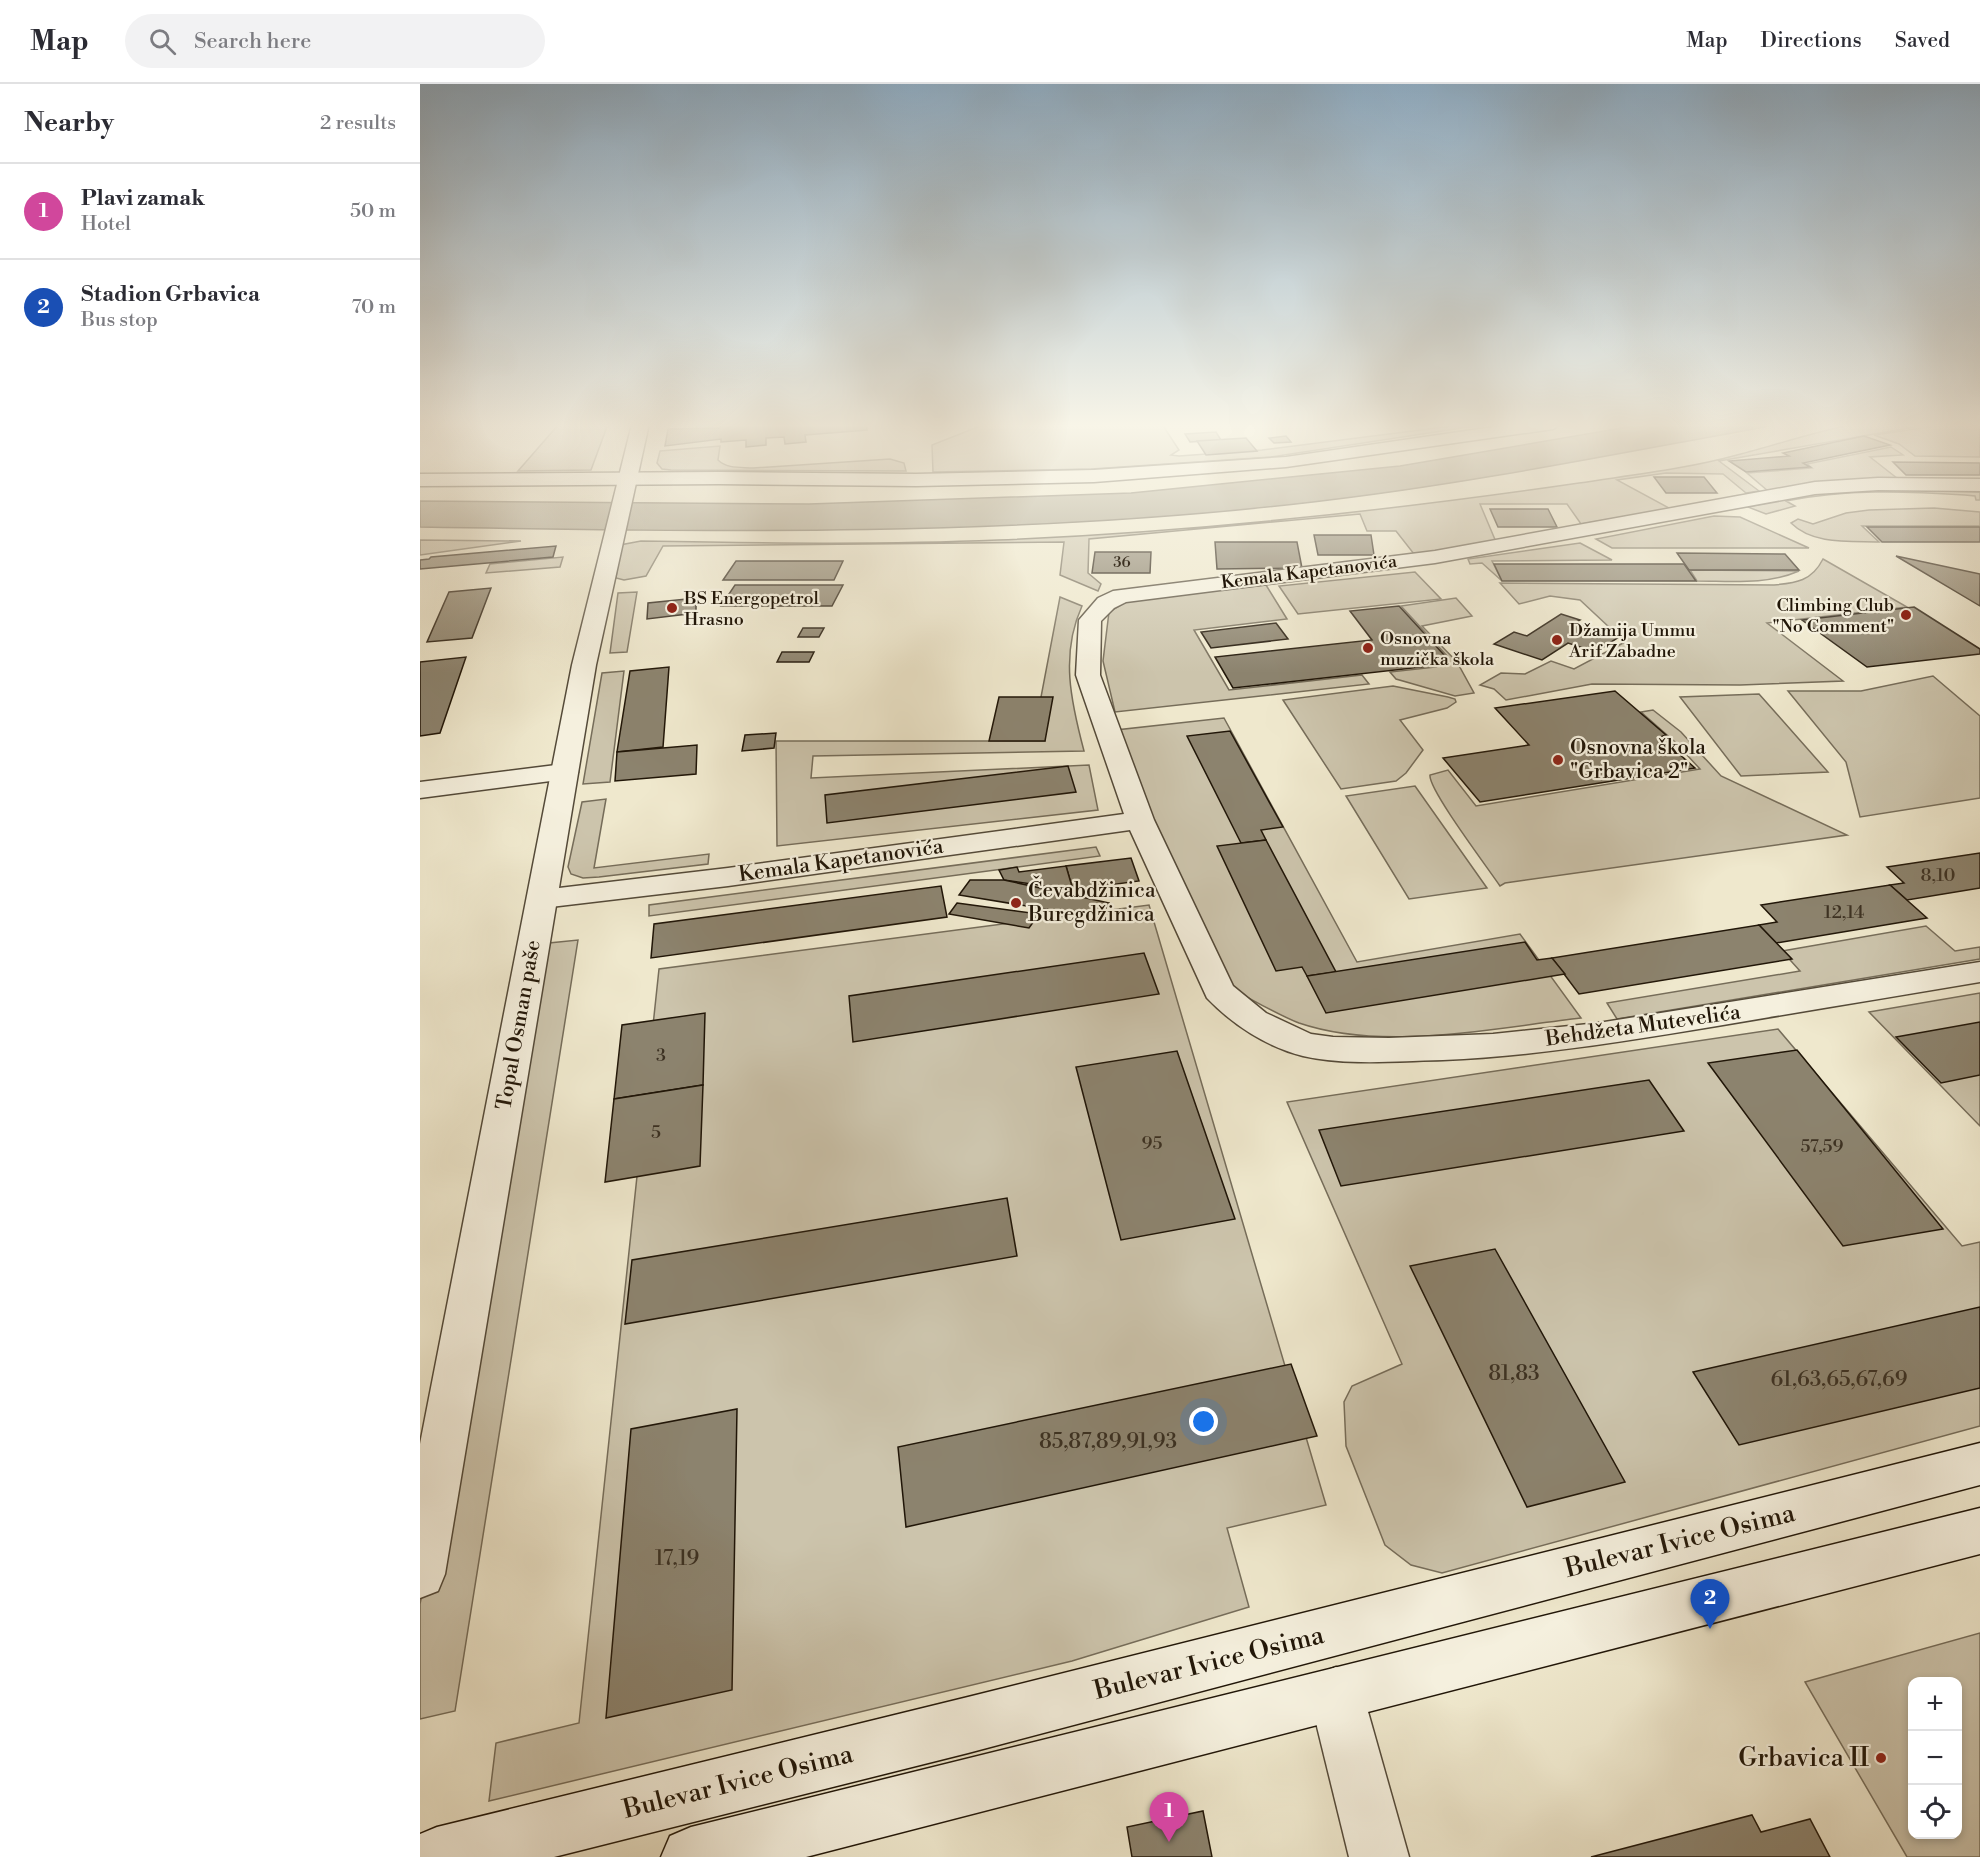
<!DOCTYPE html>
<html lang="en">
<head>
<meta charset="utf-8">
<style>
  body { margin:0; font-family:"Libre Bodoni",serif; background:#f2f2f3; color:#2b2b33 }
  .controls { position:absolute; right:18px; bottom:18px; display:grid; overflow:hidden; border-radius:12px; box-shadow:0 3px 9px #0003 }
  .controls button { width:54px; height:54px; display:grid; place-items:center; padding:0; border:0; border-bottom:2px solid #e1e1e2; background:#fff; color:#2b2b33; font:30px sans-serif }
  .you { position:absolute; left:784px; top:1338px; width:21px; height:21px; margin:-15px; border:4px solid #fff; border-radius:50%; background:#1a73e8; box-shadow:0 0 0 9px #1a73e833 }
  .badge { display:grid; place-items:center; width:39px; height:39px; border-radius:50%; background:#2563eb; color:#fff; font-size:20px; font-weight:700 }
  .pin { position:absolute; translate:-50% -50px; filter:drop-shadow(0 2px 3px #0008) }
  .pin::after { content:''; position:absolute; top:32px; width:21px; height:18px; background:inherit; clip-path:polygon(0 0,100% 0,50% 100%) }
  .list { margin:0; padding:0; list-style:none }
  h2 { display:flex; justify-content:space-between; align-items:center; height:78px; margin:0; padding:0 24px; font-size:26px }
  h2 small { font-size:20px; font-weight:400; color:#7c7c81 }
  .list li { display:grid; grid-template-columns:39px 1fr auto; gap:18px; align-items:center; box-sizing:border-box; height:96px; padding:0 24px; border-top:2px solid #e1e1e2 }
  .list b { display:block; font-size:22px; white-space:nowrap }
  .list p { margin:0; font-size:20px; white-space:nowrap; color:#7c7c81 }
  .list em { font-size:20px; font-style:normal; color:#7c7c81 }
  .icon { flex:none; width:33px; height:33px; fill:none; stroke:currentColor; stroke-width:2; stroke-linecap:round; stroke-linejoin:round }
  .map { position:relative; flex:none; width:1560px; height:1773px; overflow:hidden }
  header { display:flex; align-items:center; gap:36px; box-sizing:border-box; height:84px; padding:0 30px; background:#fff; border-bottom:2px solid #e1e1e2 }
  header strong { font-size:28px }
  nav { display:flex; gap:33px; margin-inline-start:auto; font-size:21px }
  .search { width:420px; height:54px; background:#f2f2f3; display:flex; align-items:center; gap:15px; box-sizing:border-box; padding:0 21px; border-radius:33px; color:#7c7c81; font-size:22px }
  main { display:flex }
  aside { flex:1; background:#fff }
  .map>svg:first-child { display:block }
  .green { fill:#ccc4ac; stroke:#766d5a; stroke-width:1.5; fill-rule:evenodd }
  .water { fill:#a9a18a; stroke:#736956; stroke-width:1.5 }
  .building { fill:#8c836e; stroke:#211608; stroke-width:1.5 }
  .lines { fill:none; stroke-linecap:round; stroke-linejoin:round }
  .minor-casing { stroke:#544a39; stroke-width:3 }
  .tertiary-casing { stroke:#544a39; stroke-width:3 }
  .secondary-casing { stroke:#211608; stroke-width:3 }
  .minor { fill:#f5f0de; fill-rule:evenodd }
  .tertiary { fill:#f5f0de; fill-rule:evenodd }
  .secondary { fill:#f5f0de; fill-rule:evenodd }
  .poi-dot { fill:#8f2418; stroke:#f5f0de; stroke-width:2 }
  .labels { text-anchor:middle; dominant-baseline:central; stroke-width:4.5; stroke-linejoin:round; paint-order:stroke }
  .far-number-label { font-size:15px; fill:#3c3122 }
  .far-street-label { font-size:18px; fill:#211608; stroke:#f5f0de }
  .far-poi-label { font-size:18px; fill:#211608; stroke:#f5f0de; text-anchor:start }
  .number-label { font-size:18px; fill:#3c3122 }
  .poi-label { font-size:21px; fill:#211608; stroke:#f5f0de; text-anchor:start }
  .street-label { font-size:21px; fill:#211608; stroke:#f5f0de }
  .near-number-label { font-size:21px; fill:#3c3122 }
  .near-street-label { font-size:26px; fill:#211608; stroke:#f5f0de }
  .near-poi-label { font-size:26px; fill:#211608; stroke:#f5f0de; text-anchor:end }
</style>
</head>
<body>
<header>
<strong>Map</strong>
<div class="search"><svg class="icon" aria-label="search" viewBox="0 0 24 24"><circle cx="10" cy="10" r="6"/><path d="M15 15l6 6"/></svg>Search here</div>
<nav><a>Map</a><a>Directions</a><a>Saved</a></nav>
</header>
<main>
<aside>
<h2>Nearby<small>2 results</small></h2>
<ul class="list">
<li><span class="badge" style="background:#d1479c">1</span><div><b>Plavi zamak</b><p>Hotel</p></div><em>50 m</em></li>
<li><span class="badge" style="background:#1a4fb4">2</span><div><b>Stadion Grbavica</b><p>Bus stop</p></div><em>70 m</em></li>
</ul>
</aside>
<div class="map">
<svg width="1560" height="1773" viewBox="0 0 1560 1773">
  <rect width="100%" height="100%" fill="#efe8cd"/>
  <filter id="stains"><feTurbulence type="fractalNoise" baseFrequency=".00333" numOctaves="4"/><feColorMatrix values="0 0 0 0 .2 0 0 0 0 .09 0 0 0 0 .02 0 0 0 .5 -.17"/></filter>
  <radialGradient id="worn" r=".72"><stop offset=".6" stop-color="#630" stop-opacity="0"/><stop offset="1" stop-color="#630" stop-opacity=".3"/></radialGradient>
  <g class="green">
    <path d="M 139,340 L 188,340 L 171,386 L 98,387 Z"/>
    <path d="M 565,340 L 742,340 L 759,366 L 751,371 L 759,372 L 842,366 L 1048,340 L 1068,340 L 851,373 L 671,385 L 513,388 L 512,361 Z"/>
    <path d="M 1436,340 L 1512,340 L 1299,377 L 1339,407 L 1326,409 L 1303,390 L 1246,389 L 1197,396 L 1251,425 L 1161,440 L 1147,420 L 1060,420 L 1076,458 L 994,470 L 976,447 L 947,447 L 940,430 L 669,455 L 668,489 L 681,500 L 678,507 L 640,491 L 644,458 L 243,462 L 226,492 L 204,496 L 196,494 L 200,461 L 221,457 C 340,459 459,461 578,456 C 772,448 967,427 1159,399 C 1211,391 1266,385 1317,371 C 1357,361 1395,347 1436,340 Z"/>
    <path d="M 1529,340 L 1560,340 L 1560,373 L 1495,372 L 1479,360 L 1454,351 Z"/>
    <path d="M 300,362 L 298,376 C 307,385 321,383 333,384 L 470,375 L 484,379 L 486,387 L 251,386 L 242,385 L 237,379 L 240,367 Z"/>
    <path d="M 1471,363 L 1483,371 L 1450,373 L 1478,395 L 1348,407 L 1327,389 L 1392,384 L 1387,380 Z"/>
    <path d="M 1451,405 L 1560,408 L 1560,416 L 1556,416 L 1555,412 L 1545,411 C 1485,407 1425,405 1366,417 L 1375,422 L 1346,430 L 1328,423 L 1396,408 Z"/>
    <path d="M 1514,424 L 1560,428 L 1560,442 L 1442,442 L 1459,458 C 1430,457 1393,461 1371,439 L 1378,435 L 1393,440 L 1426,429 L 1449,426 Z"/>
    <path d="M 1294,432 L 1320,433 L 1389,464 L 1192,464 L 1176,455 Z"/>
    <path d="M 0,456 L 101,457 L 0,471 Z"/>
    <path d="M 1160,459 L 1192,476 L 1072,477 L 1082,497 L 1062,479 L 1050,480 L 1048,475 Z"/>
    <path d="M 143,473 L 140,483 L 66,489 L 70,480 Z"/>
    <path d="M 1403,475 L 1487,523 L 1347,539 L 1423,597 L 1320,601 L 1172,600 L 1086,616 L 1074,605 L 1060,601 L 1081,589 L 1105,590 L 1131,577 L 1154,585 L 1205,558 L 1160,516 L 1130,512 L 1099,520 L 1080,499 L 1354,501 C 1376,499 1392,497 1403,475 Z"/>
    <path d="M 1270,486 L 1379,487 C 1347,501 1311,497 1277,497 Z"/>
    <path d="M 995,488 L 1021,515 L 878,530 L 859,502 Z"/>
    <path d="M 846,501 L 867,535 L 774,546 L 809,606 L 942,591 L 949,600 L 695,628 L 683,577 L 689,528 L 706,518 L 723,514 Z"/>
    <path d="M 217,508 L 207,568 L 190,569 L 198,509 Z"/>
    <path d="M 640,513 L 662,522 C 640,570 651,618 664,667 L 393,672 L 391,694 L 669,681 L 678,726 L 357,762 L 356,657 L 625,657 L 621,613 Z"/>
    <path d="M 1036,514 L 1052,532 L 1002,542 L 1037,578 L 1054,609 L 1035,612 L 976,595 L 970,588 L 1016,583 L 1010,575 L 1028,573 L 981,522 Z"/>
    <path d="M 204,587 L 190,698 L 163,700 L 182,589 Z"/>
    <path d="M 1513,592 L 1560,632 L 1560,714 L 1440,733 L 1426,678 L 1368,607 L 1441,607 Z"/>
    <path d="M 973,602 L 1028,613 L 1035,615 L 1036,618 L 1027,624 L 980,636 L 1003,666 L 986,689 L 976,697 L 921,705 L 863,616 Z"/>
    <path d="M 1339,610 L 1408,688 L 1321,692 L 1260,613 Z"/>
    <path d="M 1233,626 L 1261,648 L 1301,692 L 1427,751 L 1085,799 L 1080,802 C 1068,784 1008,705 1010,691 L 1028,686 L 1056,722 L 1280,685 L 1255,658 L 1221,628 Z"/>
    <path d="M 804,634 L 937,878 L 1100,850 L 1161,934 C 1073,944 964,968 879,939 C 853,929 827,912 802,900 L 696,646 Z"/>
    <path d="M 995,702 L 1067,804 L 989,815 L 926,712 Z"/>
    <path d="M 186,715 L 174,784 L 289,770 L 288,780 L 179,793 L 163,794 L 151,790 L 148,783 L 162,718 Z"/>
    <path d="M 676,763 L 680,772 L 229,832 L 229,821 Z"/>
    <path d="M 729,821 L 906,1421 L 807,1444 L 829,1523 L 652,1577 L 69,1717 L 76,1659 L 159,1639 L 239,885 Z"/>
    <path d="M 1506,842 L 1535,867 L 1560,863 L 1560,875 L 1197,935 L 1187,919 L 1380,887 L 1362,867 Z"/>
    <path d="M 158,856 L 35,1627 L 0,1635 L 0,1520 L 129,859 Z"/>
    <path d="M 1560,909 L 1560,1042 L 1449,928 Z"/>
    <path d="M 1358,945 L 1542,1162 L 1560,1158 L 1560,1342 L 1022,1489 L 991,1481 L 965,1461 L 926,1362 L 924,1318 L 932,1302 L 982,1280 L 867,1018 Z"/>
    <path d="M 1560,1549 L 1560,1773 L 1487,1773 L 1385,1598 ZM 1492,1598 L 1538,1598 L 1538,1750 L 1492,1750 Z"/>
  </g>
  <path class="water" d="M 1225,340 L 1361,340 C 1205,368 1050,400 893,418 C 597,453 298,448 0,443 L 0,417 L 389,420 L 711,409 L 980,382 Z"/>
  <g class="building">
    <path d="M 300,340 L 453,340 L 446,341 L 447,346 L 385,351 L 386,358 L 365,360 L 364,353 L 346,354 L 346,361 L 326,363 L 326,356 L 301,358 L 301,355 L 245,362 L 248,345 L 300,344 Z"/>
    <path d="M 796,348 L 801,356 L 770,358 L 765,350 Z"/>
    <path d="M 866,352 L 871,358 L 854,359 L 849,354 Z"/>
    <path d="M 1444,352 L 1470,361 L 1383,379 L 1390,383 L 1326,388 L 1309,377 L 1369,372 L 1363,369 Z"/>
    <path d="M 826,354 L 837,367 L 786,371 L 777,357 Z"/>
    <path d="M 1473,378 L 1560,379 L 1560,391 L 1486,391 Z"/>
    <path d="M 1234,393 L 1284,393 L 1297,409 L 1246,409 Z"/>
    <path d="M 1070,425 L 1128,425 L 1137,443 L 1078,443 Z"/>
    <path d="M 1447,443 L 1560,443 L 1560,458 L 1462,458 Z"/>
    <path d="M 894,451 L 951,451 L 954,471 L 898,471 Z"/>
    <path d="M 795,458 L 877,458 L 882,484 L 797,485 Z"/>
    <path d="M 136,462 L 133,473 L 0,485 L 0,476 L 9,475 L 11,473 Z"/>
    <path d="M 675,468 L 731,468 L 730,489 L 672,489 Z"/>
    <path d="M 1257,469 L 1365,470 L 1379,486 L 1269,486 Z"/>
    <path d="M 1476,472 L 1560,490 L 1560,522 Z"/>
    <path d="M 316,477 L 423,477 L 414,496 L 303,496 Z"/>
    <path d="M 1074,480 L 1264,480 L 1276,497 L 1082,497 Z"/>
    <path d="M 315,501 L 423,501 L 412,522 L 301,522 Z"/>
    <path d="M 71,504 L 52,554 L 7,558 L 29,508 Z"/>
    <path d="M 276,514 L 276,529 L 227,535 L 228,519 Z"/>
    <path d="M 979,522 L 1025,572 L 1005,574 L 1011,582 L 813,604 L 795,573 L 952,556 L 930,527 Z"/>
    <path d="M 1494,523 L 1560,565 L 1560,570 L 1447,583 L 1382,536 Z"/>
    <path d="M 1141,530 L 1160,536 L 1155,539 L 1199,553 L 1176,568 L 1148,559 L 1122,576 L 1074,560 L 1094,548 L 1107,552 Z"/>
    <path d="M 856,539 L 868,555 L 791,564 L 781,548 Z"/>
    <path d="M 383,544 L 404,544 L 399,553 L 378,553 Z"/>
    <path d="M 362,568 L 394,568 L 389,578 L 357,578 Z"/>
    <path d="M 46,573 L 20,649 L 0,652 L 0,578 Z"/>
    <path d="M 249,583 L 243,663 L 197,668 L 210,587 Z"/>
    <path d="M 1195,607 L 1246,651 L 1240,653 L 1275,684 L 1060,718 L 1023,674 L 1109,661 L 1075,624 Z"/>
    <path d="M 579,613 L 633,613 L 625,657 L 569,657 Z"/>
    <path d="M 810,647 L 863,743 L 841,746 L 846,756 L 821,759 L 767,652 Z"/>
    <path d="M 356,649 L 354,664 L 322,667 L 325,651 Z"/>
    <path d="M 277,661 L 276,690 L 195,697 L 197,668 Z"/>
    <path d="M 648,682 L 656,708 L 407,739 L 405,711 Z"/>
    <path d="M 846,756 L 916,888 L 887,892 L 882,883 L 856,887 L 797,762 Z"/>
    <path d="M 1560,769 L 1560,804 L 1487,816 L 1470,801 L 1484,799 L 1467,783 Z"/>
    <path d="M 711,774 L 719,797 L 653,806 L 646,782 Z"/>
    <path d="M 646,782 L 653,806 L 584,796 L 579,786 L 597,783 L 599,788 Z"/>
    <path d="M 550,796 L 584,796 L 689,819 L 680,834 L 539,811 Z"/>
    <path d="M 1470,801 L 1507,834 L 1356,859 L 1339,841 L 1357,838 L 1341,821 Z"/>
    <path d="M 521,802 L 527,833 L 231,874 L 234,840 Z"/>
    <path d="M 537,819 L 619,830 L 609,844 L 529,830 Z"/>
    <path d="M 1339,841 L 1372,875 L 1159,910 L 1132,874 Z"/>
    <path d="M 1105,858 L 1117,876 L 1132,874 L 1145,890 L 906,929 L 887,892 Z"/>
    <path d="M 724,869 L 739,910 L 433,958 L 429,912 Z"/>
    <path d="M 285,929 L 283,1001 L 194,1015 L 202,941 Z"/>
    <path d="M 1560,938 L 1560,991 L 1521,999 L 1476,953 Z"/>
    <path d="M 1377,966 L 1523,1145 L 1423,1162 L 1288,979 Z"/>
    <path d="M 757,967 L 815,1135 L 701,1156 L 656,983 Z"/>
    <path d="M 1229,996 L 1264,1047 L 921,1102 L 899,1046 Z"/>
    <path d="M 283,1001 L 280,1082 L 185,1098 L 194,1015 Z"/>
    <path d="M 587,1114 L 597,1172 L 205,1240 L 212,1176 Z"/>
    <path d="M 1075,1165 L 1205,1398 L 1107,1423 L 990,1182 Z"/>
    <path d="M 1560,1223 L 1560,1304 L 1319,1361 L 1273,1288 Z"/>
    <path d="M 871,1280 L 897,1352 L 486,1443 L 478,1363 Z"/>
    <path d="M 317,1325 L 312,1606 L 186,1634 L 211,1345 Z"/>
    <path d="M 783,1727 L 792,1773 L 712,1773 L 707,1743 Z"/>
    <path d="M 1332,1731 L 1341,1748 L 1390,1735 L 1410,1773 L 1171,1773 Z"/>
  </g>
  <g class="lines">
    <g class="minor-casing">
      <g id="minor">
        <path d="M 1094,340 L 1141,340 L 1133,345 L 866,383 L 674,398 L 496,402 L 299,400 L 0,402 L 0,390 L 299,388 L 496,390 L 674,386 L 866,373 Z"/>
        <path d="M 1458,394 L 1560,395 L 1560,407 L 1458,406 L 1395,410 L 1015,479 L 706,518 L 694,524 L 681,537 L 680,591 L 734,736 L 813,902 L 846,929 L 891,950 L 913,953 L 969,954 L 1073,950 L 1178,939 L 1560,878 L 1560,898 C 1472,913 1384,927 1297,942 C 1206,957 1115,972 1023,976 C 977,977 928,982 883,972 C 847,963 813,941 787,914 L 710,746 L 308,802 L 122,824 L 111,822 L 107,815 L 111,808 L 122,806 L 308,784 L 704,730 L 656,591 L 659,536 L 678,514 L 693,507 L 1015,467 L 1395,398 Z"/>
        <path d="M 144,680 L 154,682 L 158,688 L 154,694 L 0,714 L 0,698 Z"/>
        <path d="M 916,1583 L 935,1591 L 943,1610 L 989,1773 L 929,1773 L 889,1610 L 897,1591 Z"/>
      </g>
    </g>
    <g class="tertiary-casing">
      <path id="tertiary" d="M 212,340 L 229,340 L 176,581 L 25,1490 L 18,1507 L 0,1514 L 0,1360 L 152,581 Z"/>
    </g>
    <g class="secondary-casing">
      <g id="secondary">
        <path d="M 1560,1359 L 1560,1401 L 548,1669 L 134,1773 L 0,1773 L 0,1750 L 17,1743 L 548,1613 Z"/>
        <path d="M 1560,1424 L 1560,1470 L 386,1773 L 241,1773 L 250,1752 L 271,1743 Z"/>
      </g>
    </g>
    <use href="#minor" class="minor"/>
    <use href="#tertiary" class="tertiary"/>
    <use href="#secondary" class="secondary"/>
  </g>
  <linearGradient id="sky" x2="0" y2="1"><stop stop-color="#8facc2"/><stop offset="0.58" stop-color="#f8f5e8"/><stop offset="1" stop-color="#f8f5e8" stop-opacity="0"/></linearGradient>
  <rect width="1560" height="589" fill="url(#sky)"/>
  <g class="poi-dot">
    <circle cx="252" cy="524" r="6"/>
    <circle cx="1486" cy="531" r="6"/>
    <circle cx="1137" cy="556" r="6"/>
    <circle cx="948" cy="564" r="6"/>
    <circle cx="1138" cy="676" r="6"/>
    <circle cx="596" cy="819" r="6"/>
    <circle cx="1461" cy="1674" r="6"/>
  </g>
  <g class="labels">
    <g class="far-number-label">
      <text x="702" y="478">36</text>
    </g>
    <g class="far-street-label">
      <text transform="translate(889 488) rotate(-7)">Kemala Kapetanovića</text>
    </g>
    <g class="far-poi-label">
      <text x="264" y="514">BS Energopetrol<tspan x="264" dy="21">Hrasno</tspan></text>
      <text x="1474" y="521" text-anchor="end">Climbing Club<tspan x="1474" dy="21">"No Comment"</tspan></text>
      <text x="1149" y="546">Džamija Ummu<tspan x="1149" dy="21">Arif Zabadne</tspan></text>
      <text x="960" y="554">Osnovna<tspan x="960" dy="21">muzička škola</tspan></text>
    </g>
    <g class="number-label">
      <text x="1518" y="791">8,10</text>
      <text x="1424" y="828">12,14</text>
      <text x="241" y="971">3</text>
      <text x="236" y="1048">5</text>
      <text x="732" y="1059">95</text>
      <text x="1402" y="1062">57,59</text>
    </g>
    <g class="poi-label">
      <text x="1150" y="664">Osnovna škola<tspan x="1150" dy="24">"Grbavica 2"</tspan></text>
      <text x="608" y="807">Čevabdžinica<tspan x="608" dy="24">Buregdžinica</tspan></text>
    </g>
    <g class="street-label">
      <text transform="translate(421 777) rotate(-8)">Kemala Kapetanovića</text>
      <text transform="translate(99 941) rotate(-80)">Topal Osman paše</text>
      <text transform="translate(1223 942) rotate(-8)">Behdžeta Mutevelića</text>
    </g>
    <g class="near-number-label">
      <text x="1094" y="1290">81,83</text>
      <text x="1419" y="1296">61,63,65,67,69</text>
      <text x="688" y="1358">85,87,89,91,93</text>
      <text x="257" y="1475">17,19</text>
    </g>
    <g class="near-street-label">
      <text transform="translate(1260 1457) rotate(-14)">Bulevar Ivice Osima</text>
      <text transform="translate(789 1579) rotate(-14)">Bulevar Ivice Osima</text>
      <text transform="translate(318 1698) rotate(-14)">Bulevar Ivice Osima</text>
    </g>
    <g class="near-poi-label">
      <text x="1449" y="1674">Grbavica II</text>
    </g>
  </g>
  <rect width="100%" height="100%" filter="url(#stains)"/>
  <rect width="100%" height="100%" fill="url(#worn)"/>
</svg>
<div class="controls">
<button>+</button>
<button>−</button>
<button><svg class="icon" aria-label="locate" viewBox="0 0 24 24"><circle cx="12" cy="12" r="6"/><path d="M12 2v4M12 18v4M2 12h4M18 12h4"/></svg></button>
</div>
<div class="you"></div>
<div class="pin badge" style="left:749px;top:1758px;background:#d1479c">1</div>
<div class="pin badge" style="left:1290px;top:1545px;background:#1a4fb4">2</div>
</div>
</main>
</body>
</html>
